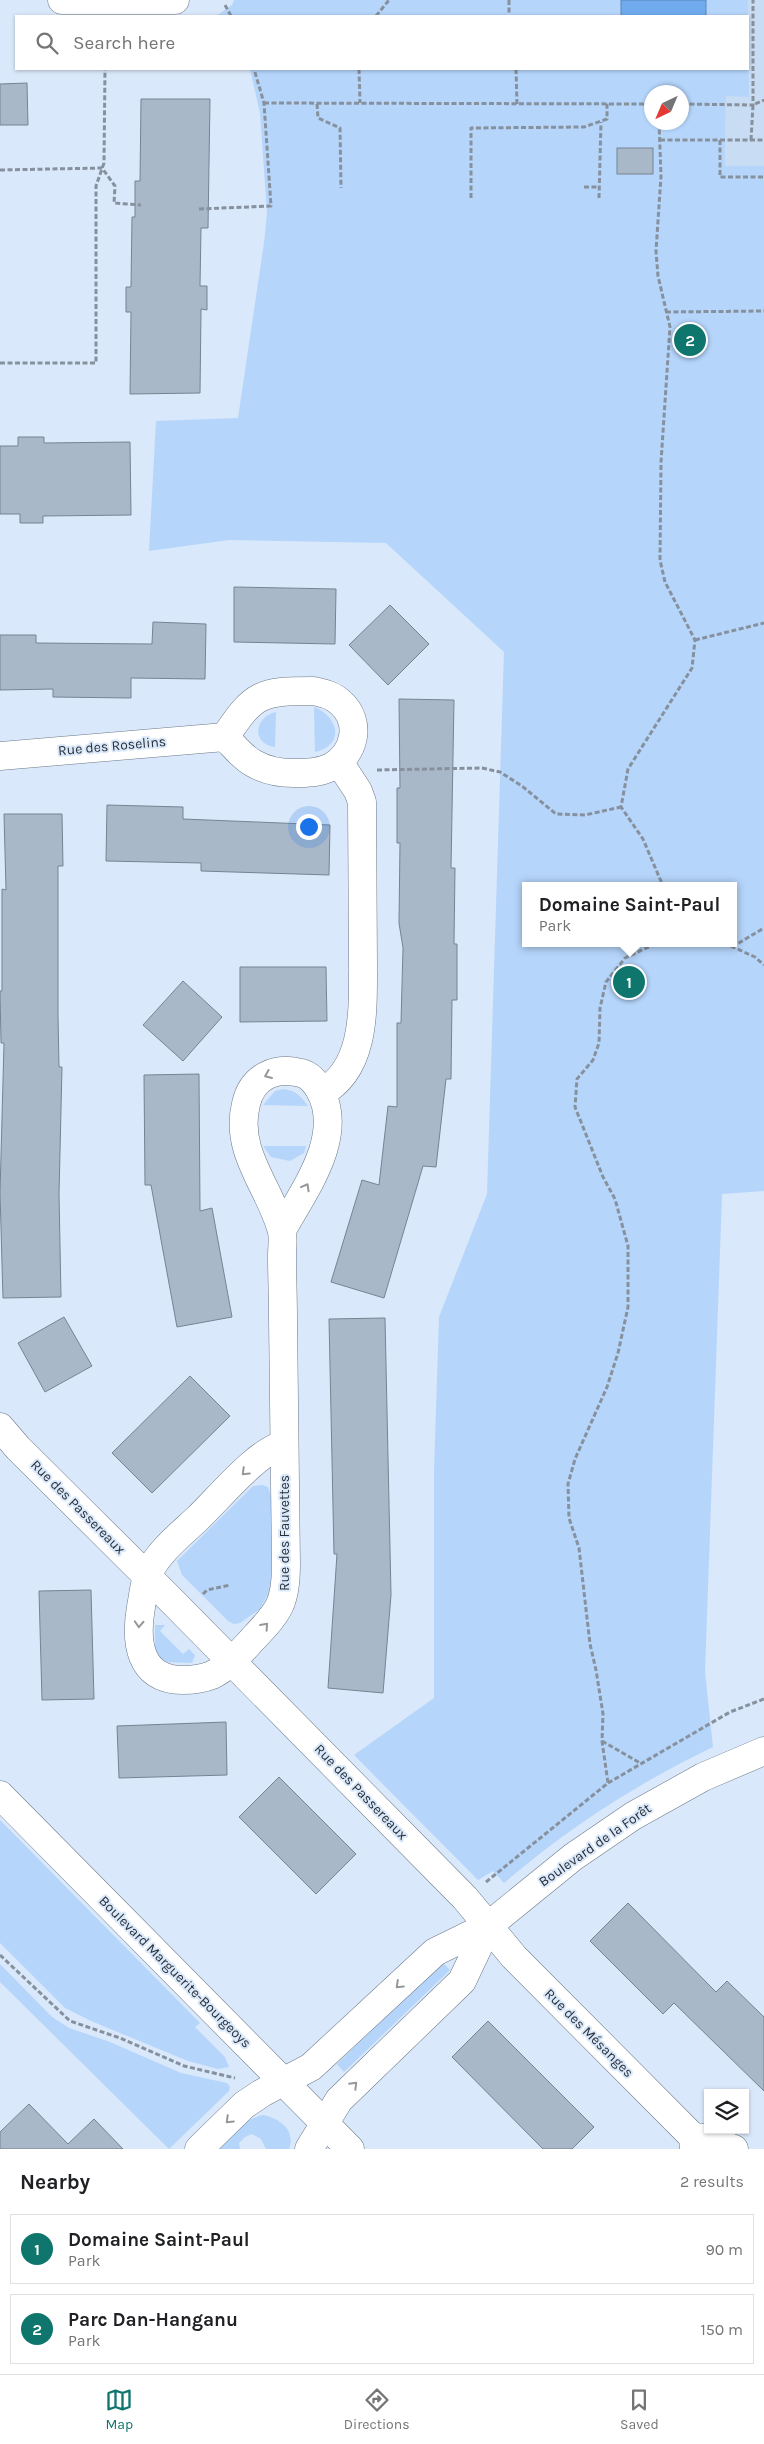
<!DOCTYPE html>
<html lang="en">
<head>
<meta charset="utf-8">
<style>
  body { margin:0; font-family:Karla,sans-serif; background:#f6f6f6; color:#202124 }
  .controls { position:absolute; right:15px; bottom:15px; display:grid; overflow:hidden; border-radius:0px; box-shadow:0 1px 4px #0004 }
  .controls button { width:45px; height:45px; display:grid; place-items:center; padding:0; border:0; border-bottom:1px solid #e0e0e0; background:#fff; color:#202124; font:25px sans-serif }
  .compass { position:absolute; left:644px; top:85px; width:45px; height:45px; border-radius:50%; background:#fff; box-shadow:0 1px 4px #0004; rotate:224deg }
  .you { position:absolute; left:308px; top:826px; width:18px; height:18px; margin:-12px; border:4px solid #fff; border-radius:50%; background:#1a73e8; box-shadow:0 0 0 8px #1a73e833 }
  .badge { display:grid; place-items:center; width:32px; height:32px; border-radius:50%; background:#0f766e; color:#fff; font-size:16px; font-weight:700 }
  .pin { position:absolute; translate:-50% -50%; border:2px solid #fff; box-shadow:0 1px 5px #0006 }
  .popup { position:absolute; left:522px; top:882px; width:215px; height:65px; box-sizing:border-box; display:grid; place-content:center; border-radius:0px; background:#fff; filter:drop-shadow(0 1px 4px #0005); font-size:16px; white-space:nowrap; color:#757577 }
  .popup b { font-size:19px; color:#202124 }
  .popup::after { content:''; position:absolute; left:50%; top:100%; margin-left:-10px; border:10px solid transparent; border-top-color:#fff }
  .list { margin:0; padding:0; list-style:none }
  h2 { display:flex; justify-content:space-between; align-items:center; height:65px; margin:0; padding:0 20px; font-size:21px }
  h2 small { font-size:16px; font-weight:400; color:#757577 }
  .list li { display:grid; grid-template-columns:32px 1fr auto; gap:15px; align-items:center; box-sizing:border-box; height:70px; margin:0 10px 10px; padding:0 10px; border:1px solid #e0e0e0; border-radius:0px }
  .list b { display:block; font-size:19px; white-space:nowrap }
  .list p { margin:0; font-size:16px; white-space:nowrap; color:#757577 }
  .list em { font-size:16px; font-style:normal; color:#757577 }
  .icon { flex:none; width:28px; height:28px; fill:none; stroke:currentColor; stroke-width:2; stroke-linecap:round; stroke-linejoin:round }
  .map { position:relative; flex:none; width:764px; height:2149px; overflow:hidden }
  .search { position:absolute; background:#fff; box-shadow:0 1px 4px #0004; left:15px; right:15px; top:15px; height:55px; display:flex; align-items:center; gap:12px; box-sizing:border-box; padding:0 18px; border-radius:0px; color:#757577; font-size:19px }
  .sheet { height:225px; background:#fff }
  nav { display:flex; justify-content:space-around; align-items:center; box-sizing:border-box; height:70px; border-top:1px solid #e0e0e0; background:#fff; font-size:14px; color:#757577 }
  nav a { display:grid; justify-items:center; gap:2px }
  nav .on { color:#0f766e }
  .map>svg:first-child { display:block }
  .built { fill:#c8dcf3 }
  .green { fill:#b5d5fb; fill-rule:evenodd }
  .water { fill:#6fabee; stroke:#5a86b7 }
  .building { fill:#a9b8c9; stroke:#768393 }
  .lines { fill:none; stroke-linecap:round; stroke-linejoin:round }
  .minor-casing { stroke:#6c7988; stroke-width:29 }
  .path { stroke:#87919e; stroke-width:3; stroke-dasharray:5 2.5; stroke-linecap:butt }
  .minor { stroke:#fff; stroke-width:28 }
  .oneway { stroke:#94989b }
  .labels { text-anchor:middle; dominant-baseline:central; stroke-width:4; stroke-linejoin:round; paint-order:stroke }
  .street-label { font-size:14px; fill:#2a3037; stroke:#d9e8fa }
</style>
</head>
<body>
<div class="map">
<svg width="764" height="2149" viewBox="0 0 764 2149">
  <rect width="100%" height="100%" fill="#d9e8fa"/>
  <path class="built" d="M 748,0 L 764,0 L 764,166 L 725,167 L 726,96 L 749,96 Z"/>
  <g class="green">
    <path d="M 234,0 L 748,0 L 749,97 L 726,96 L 725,166 L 764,166 L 764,1191 L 722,1194 L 705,1672 L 713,1747 C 636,1784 568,1828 504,1883 L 493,1871 L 478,1880 L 354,1755 L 434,1698 L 434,1471 L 439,1317 L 487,1194 L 504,652 L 386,543 L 229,540 L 149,551 L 156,421 L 238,418 L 264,243 L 267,213 L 260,113 L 250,69 L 748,69 L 748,16 L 216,16 L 232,5 ZM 652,92 L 682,92 L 682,122 L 652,122 ZM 525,886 L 733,886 L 733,943 L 525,943 Z"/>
    <path d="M 314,707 C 339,717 345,745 315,752 Z"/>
    <path d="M 276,712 L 275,747 C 251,744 254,717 276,712 Z"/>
    <path d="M 284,1089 C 296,1091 301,1096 308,1106 L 263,1105 L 275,1091 Z"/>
    <path d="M 263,1146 L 306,1146 L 304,1153 L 290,1161 L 271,1157 Z"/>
    <path d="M 262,1485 L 268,1487 L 272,1500 L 271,1588 L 260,1609 L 240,1623 L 234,1624 L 228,1621 L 182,1575 L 177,1561 L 253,1486 Z"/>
    <path d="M 155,1625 L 165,1625 L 160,1631 L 183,1654 L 189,1649 L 195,1655 L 192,1663 L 164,1662 L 155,1650 Z"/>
    <path d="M 0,1820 L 200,2023 L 195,2027 L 225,2057 L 229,2067 L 218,2069 L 188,2061 L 91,2021 L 65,2008 L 0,1943 Z"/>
    <path d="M 442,1962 L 450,1970 L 344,2072 L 337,2064 Z"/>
    <path d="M 0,1964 L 52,2017 L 69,2028 L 110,2042 L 181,2073 L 227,2083 L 230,2087 L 229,2091 L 169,2149 L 0,1982 Z"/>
    <path d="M 264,2115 C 280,2119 296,2130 289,2149 L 266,2149 L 261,2139 L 252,2134 L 245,2137 L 239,2143 L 240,2149 L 217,2149 C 231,2135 244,2118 264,2115 Z"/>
  </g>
  <rect class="water" x="621" y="0" width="85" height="16"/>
  <g class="building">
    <path d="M 27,83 L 28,125 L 0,125 L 0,84 Z"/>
    <path d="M 141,99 L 210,99 L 208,228 L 201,228 L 200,286 L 207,286 L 207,310 L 201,309 L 200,393 L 130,394 L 131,312 L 126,312 L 126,287 L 131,287 L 132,217 L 135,217 L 135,181 L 140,181 Z"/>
    <rect x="617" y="148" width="36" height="26"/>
    <path d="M 18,437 L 44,437 L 44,443 L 130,442 L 131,515 L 43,516 L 43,523 L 20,523 L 20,514 L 0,514 L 0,446 L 18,446 Z"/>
    <path d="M 234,587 L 336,589 L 335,644 L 234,642 Z"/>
    <path d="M 390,605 L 429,644 L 388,685 L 349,645 Z"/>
    <path d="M 153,622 L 206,624 L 205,679 L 131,678 L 131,698 L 53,697 L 53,689 L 0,690 L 0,635 L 36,635 L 36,643 L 152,644 Z"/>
    <path d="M 399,699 L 454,700 L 451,868 L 455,868 L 454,944 L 457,944 L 457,1000 L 452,1000 L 451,1079 L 446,1079 L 436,1167 L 423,1166 L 384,1298 L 331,1282 L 362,1180 L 379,1185 L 388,1106 L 397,1107 L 397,1023 L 401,1023 L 403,948 L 399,923 L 400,843 L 397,843 L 397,788 L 400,788 Z"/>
    <path d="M 107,805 L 183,807 L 183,819 L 330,825 L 329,875 L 201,871 L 201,863 L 106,861 Z"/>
    <path d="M 4,814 L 62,814 L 63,866 L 58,866 L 58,1015 L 59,1067 L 62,1067 L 59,1194 L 61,1297 L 3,1298 L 0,1193 L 4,1043 L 1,1043 L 0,991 L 2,991 L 2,889 L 6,890 Z"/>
    <path d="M 240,967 L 326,967 L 327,1021 L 240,1022 Z"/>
    <path d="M 183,981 L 222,1017 L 183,1061 L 143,1025 Z"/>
    <path d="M 199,1074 L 200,1211 L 212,1208 L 232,1317 L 177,1327 L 151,1185 L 145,1185 L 144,1075 Z"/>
    <path d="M 64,1317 L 92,1366 L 45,1392 L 18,1343 Z"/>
    <path d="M 385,1318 L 391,1595 L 383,1693 L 328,1688 L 337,1554 L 334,1554 L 329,1319 Z"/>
    <path d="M 190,1376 L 230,1416 L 152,1493 L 112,1453 Z"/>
    <path d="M 91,1590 L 94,1699 L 42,1700 L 39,1591 Z"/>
    <path d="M 226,1722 L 227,1775 L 119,1778 L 117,1726 Z"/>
    <path d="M 279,1777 L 356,1854 L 316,1894 L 239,1817 Z"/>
    <path d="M 628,1903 L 716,1992 L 727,1981 L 764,2017 L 764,2091 L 674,2003 L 663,2014 L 590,1941 Z"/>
    <path d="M 488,2021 L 594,2127 L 572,2149 L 543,2149 L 452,2057 Z"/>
    <path d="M 29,2104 L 68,2144 L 94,2119 L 123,2149 L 0,2149 L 0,2132 Z"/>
  </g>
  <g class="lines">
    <g class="minor-casing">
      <g id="minor">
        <path d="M 62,0 L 175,0"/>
        <path d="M 313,691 C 323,693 333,695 341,703 C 362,722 355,754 331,767 C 319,773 307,773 293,773 C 280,773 265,770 253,763 C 242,757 234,746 225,737 C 254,693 261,691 313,691 Z"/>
        <path d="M 0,756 L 225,737"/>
        <path d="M 339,762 L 358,791 L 362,802 L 363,967"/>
        <path d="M 321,1093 C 364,1070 363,1015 363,972"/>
        <path d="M 282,1230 C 304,1190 345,1137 320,1090 C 315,1082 310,1075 301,1073 C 275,1066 252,1077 246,1104 C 234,1151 269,1186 281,1228 C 284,1236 282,1247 282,1255 C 282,1276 283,1298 283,1319 C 284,1401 285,1483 286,1565 C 286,1605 278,1612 252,1640 C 240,1653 227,1668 212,1675 C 202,1679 192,1680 182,1680 C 139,1680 135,1641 141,1607 C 143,1597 144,1584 148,1574 C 158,1552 181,1534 198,1518 C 218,1499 259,1449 284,1445"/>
        <path d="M 0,1427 L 18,1448 L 167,1596 L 465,1898 L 514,1957 L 693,2137 L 694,2149"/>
        <path d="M 0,1795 L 350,2149"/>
        <path d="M 693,2137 L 706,2138 L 734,2149"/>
        <path d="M 199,2149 L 244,2105 L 262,2093 L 311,2067 L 435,1952 L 488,1926 L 573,1857 L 633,1816 L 703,1777 L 764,1751"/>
        <path d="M 309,2149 L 339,2100 L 462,1981 L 488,1926"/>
      </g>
    </g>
    <g class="path">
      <path d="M 509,0 L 509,16"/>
      <path d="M 225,5 L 231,16"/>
      <path d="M 376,16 L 389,0"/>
      <path d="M 359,69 L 360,103"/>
      <path d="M 516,69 L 517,104"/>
      <path d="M 264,103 L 652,104"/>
      <path d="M 317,104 L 318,118 L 340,128 L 341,188"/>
      <path d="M 682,104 L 753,105 L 753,0"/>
      <path d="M 659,122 L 661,176 L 656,251 L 658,276 L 670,327 L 661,462 L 660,560 L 665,582 L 695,640 L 692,668 L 628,769 L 621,807 L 643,839 L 663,886"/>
      <path d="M 660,140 L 764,140"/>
      <path d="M 720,140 L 720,177 L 764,177"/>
      <path d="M 751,140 L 753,105 L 764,100"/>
      <path d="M 0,170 L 102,168 L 115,186 L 114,203 L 141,205"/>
      <path d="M 584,187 L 599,187"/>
      <path d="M 471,198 L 471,128 L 584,127 L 607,119 L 607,103"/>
      <path d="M 599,198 L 601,122"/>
      <path d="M 199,209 L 271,206 L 264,103 L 254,69"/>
      <path d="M 666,312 L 764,311"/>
      <path d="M 0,363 L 96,363 L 96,186 L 104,163 L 105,69"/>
      <path d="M 695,640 L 764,623"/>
      <path d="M 377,770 L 482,768 L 500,772 L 522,786 L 556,814 L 585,815 L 621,807"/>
      <path d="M 724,943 L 755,957 L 764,965"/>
      <path d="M 732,947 L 764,928"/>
      <path d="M 203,1594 L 207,1590 L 230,1585"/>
      <path d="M 602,1741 L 640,1763"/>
      <path d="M 608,1783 L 730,1712 L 764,1699"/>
      <path d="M 486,1882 L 608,1783 L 602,1741 L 603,1714 L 596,1670 L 590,1644 L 579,1548 L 569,1518 L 568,1484 L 575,1459 L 607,1387 L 618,1353 L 628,1307 L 628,1246 L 615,1199 L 603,1177 L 575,1107 L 577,1079 L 593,1060 L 599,1043 L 600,1008 L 606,982 L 625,958 L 657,943"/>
      <path d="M 0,1955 L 70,2021 L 120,2038 L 184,2066 L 235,2078"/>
    </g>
    <use href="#minor" class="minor"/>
  </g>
  <defs><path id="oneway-chevron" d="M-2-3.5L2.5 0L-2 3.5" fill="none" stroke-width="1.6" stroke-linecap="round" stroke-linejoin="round" transform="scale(1.25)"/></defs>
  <g class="oneway">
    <use href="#oneway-chevron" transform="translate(268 1075) rotate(157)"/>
    <use href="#oneway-chevron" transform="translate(306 1187) rotate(-61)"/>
    <use href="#oneway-chevron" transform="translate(245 1472) rotate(136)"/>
    <use href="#oneway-chevron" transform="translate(139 1624) rotate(93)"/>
    <use href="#oneway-chevron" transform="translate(265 1626) rotate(-48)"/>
    <use href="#oneway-chevron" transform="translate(399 1985) rotate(137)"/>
    <use href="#oneway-chevron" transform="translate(354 2085) rotate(-45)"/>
    <use href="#oneway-chevron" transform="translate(229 2120) rotate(136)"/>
  </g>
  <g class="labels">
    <g class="street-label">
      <text transform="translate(112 746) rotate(-5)">Rue des Roselins</text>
      <text transform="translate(78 1507) rotate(45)">Rue des Passereaux</text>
      <text transform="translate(284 1533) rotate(-90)">Rue des Fauvettes</text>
      <text transform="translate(361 1792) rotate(46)">Rue des Passereaux</text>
      <text transform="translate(595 1845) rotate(-35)">Boulevard de la Forêt</text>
      <text transform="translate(175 1972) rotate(45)">Boulevard Marguerite-Bourgeoys</text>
      <text transform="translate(589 2033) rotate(45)">Rue des Mésanges</text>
    </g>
  </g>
</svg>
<div class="controls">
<button><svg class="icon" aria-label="layers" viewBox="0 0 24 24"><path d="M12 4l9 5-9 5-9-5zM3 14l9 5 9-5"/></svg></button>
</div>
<svg class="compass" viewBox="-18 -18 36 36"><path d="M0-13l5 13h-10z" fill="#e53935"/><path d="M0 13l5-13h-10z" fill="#757577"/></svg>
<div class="you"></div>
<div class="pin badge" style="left:629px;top:982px">1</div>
<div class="popup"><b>Domaine Saint-Paul</b>Park</div>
<div class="pin badge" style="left:690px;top:340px">2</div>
<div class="search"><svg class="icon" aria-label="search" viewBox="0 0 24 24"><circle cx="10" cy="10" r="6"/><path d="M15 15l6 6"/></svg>Search here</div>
</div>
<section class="sheet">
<h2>Nearby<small>2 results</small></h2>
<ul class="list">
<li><span class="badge">1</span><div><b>Domaine Saint-Paul</b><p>Park</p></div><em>90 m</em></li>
<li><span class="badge">2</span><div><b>Parc Dan-Hanganu</b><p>Park</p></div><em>150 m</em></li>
</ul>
</section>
<nav>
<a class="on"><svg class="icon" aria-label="map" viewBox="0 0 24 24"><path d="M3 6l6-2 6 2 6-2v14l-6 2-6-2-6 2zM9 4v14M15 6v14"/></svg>Map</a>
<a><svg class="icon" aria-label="directions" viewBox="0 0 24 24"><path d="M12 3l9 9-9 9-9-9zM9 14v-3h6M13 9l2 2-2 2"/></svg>Directions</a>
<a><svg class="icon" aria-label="saved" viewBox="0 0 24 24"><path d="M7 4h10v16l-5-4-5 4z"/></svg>Saved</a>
</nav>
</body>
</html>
